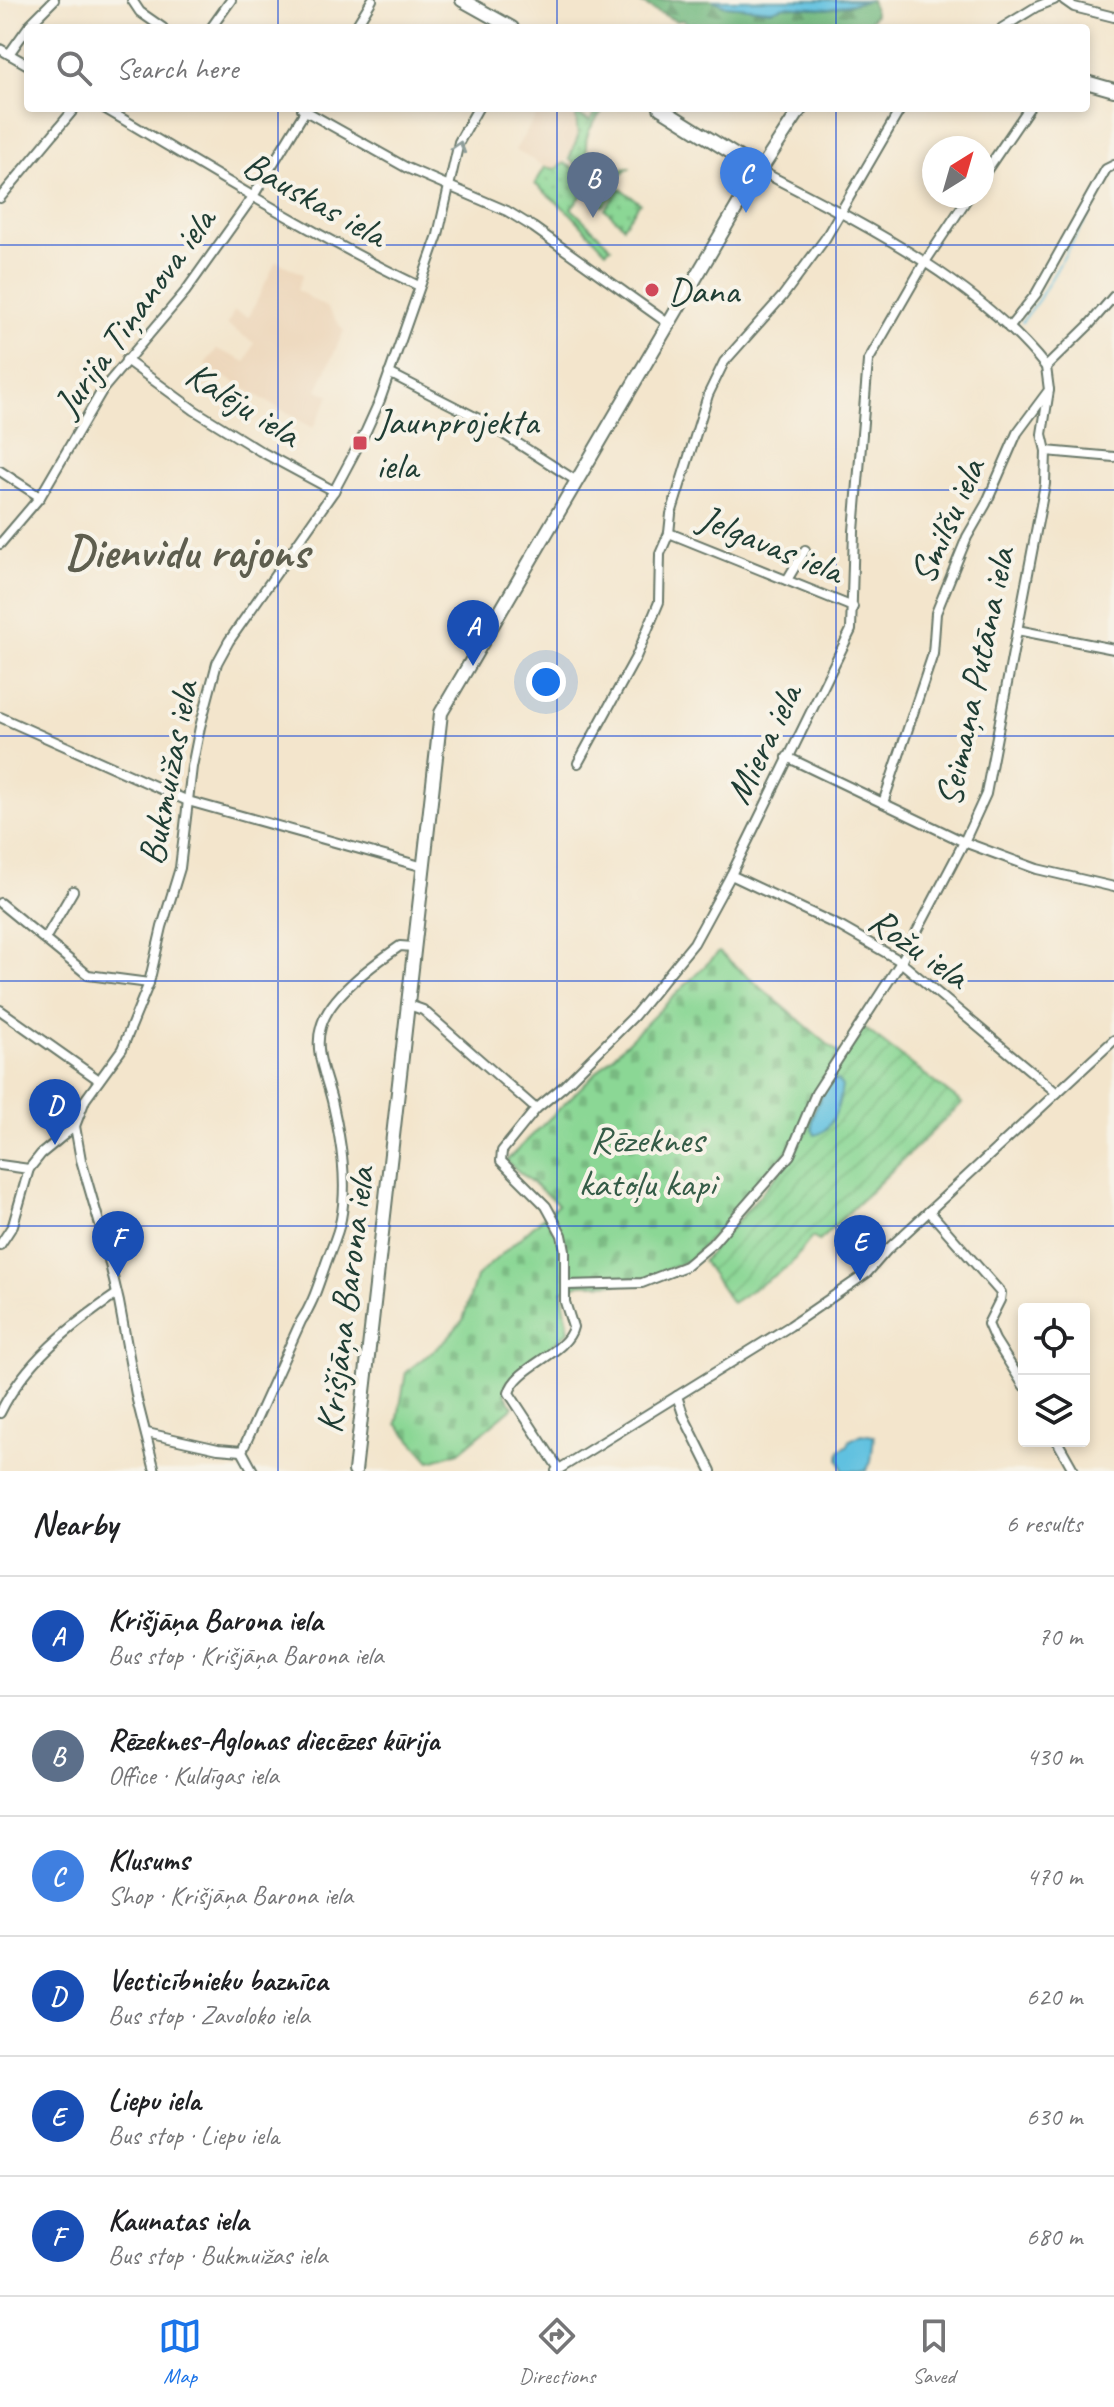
<!DOCTYPE html>
<html lang="en">
<head>
<meta charset="utf-8">
<style>
  body { margin:0; font-family:Caveat,sans-serif; background:#f6f6f6; color:#202124 }
  .controls { position:absolute; right:24px; bottom:24px; display:grid; overflow:hidden; border-radius:8px; box-shadow:0 4px 12px #0003 }
  .controls button { width:72px; height:72px; display:grid; place-items:center; padding:0; border:0; border-bottom:2px solid #e0e0e0; background:#fff; color:#202124; font:40px sans-serif }
  .compass { position:absolute; left:922px; top:136px; width:72px; height:72px; border-radius:50%; background:#fff; box-shadow:0 4px 12px #0003; rotate:37deg }
  .you { position:absolute; left:546px; top:682px; width:28px; height:28px; margin:-20px; border:6px solid #fff; border-radius:50%; background:#1a73e8; box-shadow:0 0 0 12px #1a73e833 }
  .badge { display:grid; place-items:center; width:52px; height:52px; border-radius:50%; background:#1a73e8; color:#fff; font-size:26px; font-weight:700 }
  .pin { position:absolute; translate:-50% -66px; filter:drop-shadow(0 2px 4px #0008) }
  .pin::after { content:''; position:absolute; top:42px; width:28px; height:24px; background:inherit; clip-path:polygon(0 0,100% 0,50% 100%) }
  .list { margin:0; padding:0; list-style:none }
  h2 { display:flex; justify-content:space-between; align-items:center; height:104px; margin:0; padding:0 32px; font-size:34px }
  h2 small { font-size:26px; font-weight:400; color:#757577 }
  .list li { display:grid; grid-template-columns:52px 1fr auto; gap:24px; align-items:center; box-sizing:border-box; height:120px; padding:0 32px; border-top:2px solid #e0e0e0 }
  .list b { display:block; font-size:30px; white-space:nowrap }
  .list p { margin:0; font-size:26px; white-space:nowrap; color:#757577 }
  .list em { font-size:26px; font-style:normal; color:#757577 }
  .icon { flex:none; width:44px; height:44px; fill:none; stroke:currentColor; stroke-width:2; stroke-linecap:round; stroke-linejoin:round }
  .map { position:relative; flex:none; width:1114px; height:1471px; overflow:hidden }
  .search { position:absolute; background:#fff; box-shadow:0 4px 12px #0003; left:24px; right:24px; top:24px; height:88px; display:flex; align-items:center; gap:20px; box-sizing:border-box; padding:0 28px; border-radius:8px; color:#757577; font-size:30px }
  .sheet { height:824px; background:#fff }
  nav { display:flex; justify-content:space-around; align-items:center; box-sizing:border-box; height:112px; border-top:2px solid #e0e0e0; background:#fff; font-size:22px; color:#757577 }
  nav a { display:grid; justify-items:center; gap:4px }
  nav .on { color:#1a73e8 }
  .map>svg:first-child { display:block }
  .built { fill:#edd7bb }
  .grass { fill:url(#grass-dots); stroke:#558a64; stroke-width:2 }
  .forest { fill:url(#forest-firs); stroke:#487a59; stroke-width:2 }
  .cemetery { fill:url(#cemetery-stones); stroke:#558a64; stroke-width:2 }
  .garden { fill:url(#garden-furrows); stroke:#558a64; stroke-width:2 }
  .water { fill:#61c1e0; stroke:#407f8a; stroke-width:2 }
  .lines { fill:none; stroke-linecap:round; stroke-linejoin:round }
  .stream { stroke:#61c1e0; stroke-width:2 }
  .street-casing { stroke:#697869; stroke-width:12 }
  .primary-casing { stroke:#697869; stroke-width:16 }
  .street { stroke:#fff; stroke-width:8 }
  .primary { stroke:#fff; stroke-width:12 }
  .oneway { stroke:#8f9e9a }
  .grid { fill:none; stroke:#1d4ed8; stroke-width:2; stroke-opacity:0.55 }
  .poi-dot { fill:#d1495b; stroke:#f7f3e8; stroke-width:3 }
  .labels { text-anchor:middle; dominant-baseline:central; stroke-width:8; stroke-linejoin:round; paint-order:stroke }
  .street-label { font-size:38px; fill:#1f3d34; stroke:#f7f3e8 }
  .poi-label { font-size:38px; fill:#1f3d34; stroke:#f7f3e8; text-anchor:start }
  .park-label { font-size:38px; fill:#355c47; stroke:#f7f3e8 }
  .district-label { font-size:46px; font-weight:bold; fill:#5e5e4f; stroke:#f7f3e8 }
</style>
</head>
<body>
<div class="map">
<svg width="1114" height="1471" viewBox="0 0 1114 1471">
  <defs>
    <pattern id="grass-dots" width="8" height="8" patternUnits="userSpaceOnUse" patternTransform="scale(2)"><rect width="8" height="8" fill="#8bd795"/><path d="M2 2h.1M6 6h.1" fill="none" stroke="#78b981" stroke-width="1.8" stroke-linecap="round"/></pattern>
    <pattern id="forest-firs" width="22" height="20" patternUnits="userSpaceOnUse" patternTransform="scale(2)"><rect width="22" height="20" fill="#70b87e"/><path d="M5 1l3.5 6h-7zM16 11l3.5 6h-7z" fill="#5b9768"/></pattern>
    <pattern id="cemetery-stones" width="16" height="16" patternUnits="userSpaceOnUse" patternTransform="scale(2)"><rect width="16" height="16" fill="#8bd795"/><path d="M2 7V4a2 2 0 0 1 4 0v3zM10 15v-3a2 2 0 0 1 4 0v3z" fill="#78b981"/></pattern>
    <pattern id="garden-furrows" width="10" height="10" patternUnits="userSpaceOnUse" patternTransform="scale(2)"><rect width="10" height="10" fill="#8bd795"/><path d="M-1 1l2-2M0 10L10 0M9 11l2-2" fill="none" stroke="#78b981"/></pattern>
  </defs>
  <rect width="100%" height="100%" fill="#f7f3e8"/>
  <filter id="ink" filterUnits="userSpaceOnUse"><feTurbulence type="fractalNoise" baseFrequency=".0125" numOctaves="2"/><feDisplacementMap in="SourceGraphic" scale="16" xChannelSelector="R" yChannelSelector="G"/><feConvolveMatrix kernelMatrix="1 2 1 2 8 2 1 2 1" color-interpolation-filters="sRGB"/></filter>
  <filter id="wash" filterUnits="userSpaceOnUse"><feTurbulence type="fractalNoise" baseFrequency=".006" numOctaves="4" result="noise"/><feDisplacementMap in="SourceGraphic" scale="32" xChannelSelector="R" yChannelSelector="G"/><feGaussianBlur stdDeviation="1.8" result="paint"/><feColorMatrix in="noise" values="0 0 0 0 0 0 0 0 0 0 0 0 0 0 0 0 0 1.4 0 .05"/><feComposite in="paint" operator="in"/></filter>
  <g filter="url(#wash)">
    <rect width="100%" height="100%" fill="#f3e5cc"/>
    <g class="built">
      <path d="M 541,108 L 580,108 L 576,116 L 577,141 L 563,165 L 555,169 L 545,167 L 515,150 Z"/>
      <path d="M 276,261 L 303,274 L 297,290 L 327,308 L 344,331 L 317,390 L 330,395 L 313,428 L 204,365 L 217,349 L 246,362 L 254,343 L 227,325 L 234,311 L 249,317 Z"/>
    </g>
    <g class="grass">
      <path d="M 598,108 L 605,108 C 592,124 579,139 590,160 C 593,165 598,170 604,172 C 612,174 622,168 629,168 L 611,183 L 576,165 L 569,159 L 578,137 L 576,116 L 577,114 L 590,121 Z"/>
      <path d="M 564,163 L 611,189 L 619,188 L 603,206 L 590,196 L 596,193 L 589,195 L 585,192 L 571,208 L 611,247 L 606,251 L 571,214 L 535,184 L 545,167 L 555,169 Z"/>
      <path d="M 621,189 L 640,203 L 623,226 L 605,209 Z"/>
    </g>
    <path class="forest" d="M 635,0 L 713,0 L 726,6 L 771,10 L 785,6 L 829,9 L 871,0 L 875,14 L 868,24 L 851,28 L 691,28 L 683,20 L 676,21 Z"/>
    <path class="cemetery" d="M 719,952 L 838,1053 L 796,1140 L 733,1214 L 689,1260 L 637,1283 L 580,1284 L 562,1291 L 569,1331 L 507,1383 L 505,1393 L 513,1407 L 459,1452 L 430,1461 L 397,1424 L 406,1372 L 444,1342 L 463,1320 L 476,1277 L 558,1204 L 506,1161 Z"/>
    <path class="garden" d="M 863,1027 L 962,1103 L 819,1241 L 812,1237 L 790,1265 L 732,1303 L 703,1261 L 794,1155 L 822,1092 Z"/>
    <g class="water">
      <path d="M 713,0 L 869,0 L 829,9 L 785,6 L 771,10 L 726,6 Z"/>
      <path d="M 837,1080 L 842,1086 C 840,1103 833,1131 815,1135 C 805,1119 821,1098 829,1083 Z"/>
      <path d="M 862,1434 L 874,1436 L 871,1462 L 866,1471 L 843,1471 L 839,1459 L 840,1450 L 848,1445 L 850,1440 Z"/>
    </g>
    <g class="lines">
      <path class="stream" d="M 1022,322 L 1039,299 L 1114,172"/>
    </g>
  </g>
  <g filter="url(#ink)">
    <g class="lines">
      <g class="street-casing">
        <g id="street">
          <path d="M 132,0 L 140,12 L 163,28"/>
          <path d="M 1064,0 L 1074,7 L 1114,17"/>
          <path d="M 211,28 L 231,0"/>
          <path d="M 355,28 L 372,0"/>
          <path d="M 1002,28 L 1036,7 L 1054,0"/>
          <path d="M 0,49 L 28,65"/>
          <path d="M 9,54 L 31,23 L 54,0"/>
          <path d="M 104,108 C 208,169 310,234 419,286"/>
          <path d="M 302,109 L 407,168 L 507,211 L 533,227 L 669,324"/>
          <path d="M 759,170 C 857,221 976,279 1046,367"/>
          <path d="M 982,177 L 1029,108"/>
          <path d="M 0,198 L 75,108"/>
          <path d="M 1009,328 L 1036,294 L 1106,169 L 1114,165"/>
          <path d="M 126,360 L 194,410 L 260,451 L 334,491"/>
          <path d="M 389,373 L 483,421 L 575,480"/>
          <path d="M 1046,451 L 1114,457"/>
          <path d="M 0,471 L 40,497"/>
          <path d="M 0,544 L 40,497 L 103,389 L 185,292 L 252,198 L 307,108"/>
          <path d="M 787,580 L 805,550"/>
          <path d="M 853,607 L 669,533 L 671,514 L 708,395 L 724,362 L 782,297 L 825,239 L 901,108"/>
          <path d="M 1017,630 L 1114,649"/>
          <path d="M 0,717 L 188,801 L 424,867"/>
          <path d="M 787,757 L 964,842 L 1037,869 L 1114,887"/>
          <path d="M 578,763 L 636,657 L 659,602 L 660,554 L 669,533"/>
          <path d="M 883,803 L 933,654 L 936,613 L 967,537 L 986,504 L 1017,433 L 1049,390 L 1046,367 L 1088,326 L 1114,296"/>
          <path d="M 731,875 L 841,927 L 897,959 L 1057,1093"/>
          <path d="M 0,903 L 88,975 L 149,983"/>
          <path d="M 45,939 L 73,891"/>
          <path d="M 409,1005 L 423,1010 L 536,1109 L 564,1086 L 634,1016 L 694,943 L 731,875 L 851,630 L 854,531 L 868,361 L 925,262 L 969,196"/>
          <path d="M 0,1010 L 99,1080"/>
          <path d="M 536,1109 L 502,1151 L 501,1161 L 546,1206 L 562,1235 L 565,1250 L 565,1302 L 573,1327 C 567,1354 516,1366 509,1393 L 559,1469"/>
          <path d="M 0,1165 L 29,1169"/>
          <path d="M 929,1211 L 1001,1293 L 1000,1300 L 988,1324 L 995,1340 L 1024,1386"/>
          <path d="M 0,1245 L 13,1225 L 29,1169 L 41,1154 L 75,1126"/>
          <path d="M 567,1285 L 642,1283 L 686,1266 L 712,1244 L 790,1155 L 816,1093 L 901,962 L 964,842 L 986,794 L 1045,484 L 1046,451 L 1042,434 L 1049,390"/>
          <path d="M 677,1396 L 684,1417 L 711,1471"/>
          <path d="M 0,1413 C 25,1362 70,1326 117,1294"/>
          <path d="M 147,1433 L 218,1449 L 242,1451"/>
          <path d="M 1057,1441 L 1074,1471"/>
          <path d="M 155,1471 L 137,1400 L 119,1302 L 104,1239 L 81,1160 L 75,1126 L 85,1100 L 122,1049 L 149,983 L 162,927 L 180,868 L 192,767 L 200,727 L 217,663 L 229,641 L 334,491 L 366,431 L 380,400 L 438,235 L 459,142 L 478,108"/>
          <path d="M 253,1471 L 242,1451 L 301,1321 C 313,1304 318,1285 325,1266 C 330,1251 338,1235 341,1219 C 348,1182 341,1141 333,1105 C 328,1080 313,1053 321,1027 C 329,996 374,964 400,946 L 413,947"/>
          <path d="M 556,1471 L 790,1326 L 867,1273 L 887,1250 L 1114,1040"/>
        </g>
      </g>
      <g class="primary-casing">
        <g id="primary">
          <path d="M 462,0 L 512,28"/>
          <path d="M 1086,82 L 1114,90"/>
          <path d="M 660,108 L 759,170"/>
          <path d="M 355,1471 L 441,713 L 744,195 L 801,108"/>
        </g>
      </g>
      <use href="#street" class="street"/>
      <use href="#primary" class="primary"/>
    </g>
    <defs><path id="oneway-chevron" d="M-2-3.5L2.5 0L-2 3.5" fill="none" stroke-width="1.6" stroke-linecap="round" stroke-linejoin="round" transform="scale(2)"/></defs>
    <use class="oneway" href="#oneway-chevron" transform="translate(459 147) rotate(-73)"/>
  </g>
  <path class="grid" d="M 278,0 L 278,28M 557,0 L 557,28M 836,0 L 836,28M 278,108 L 278,1471M 557,108 L 557,1471M 836,108 L 836,1471M 0,245 L 1114,245M 0,490 L 1114,490M 0,736 L 1114,736M 0,981 L 1114,981M 0,1226 L 1114,1226"/>
  <g class="poi-dot">
    <circle cx="652" cy="290" r="8"/>
    <rect x="352" y="435" width="16" height="16" rx="4"/>
  </g>
  <g class="labels">
    <g class="street-label">
      <text transform="translate(315 199) rotate(29)">Bauskas iela</text>
      <text transform="translate(134 312) rotate(-54)">Jurija Tiņanova iela</text>
      <text transform="translate(243 404) rotate(32)">Kalēju iela</text>
      <text transform="translate(947 521) rotate(-66)">Smilšu iela</text>
      <text transform="translate(771 544) rotate(22)">Jelgavas iela</text>
      <text transform="translate(975 677) rotate(-78)">Seimaņa Putāna iela</text>
      <text transform="translate(763 744) rotate(-64)">Miera iela</text>
      <text transform="translate(168 773) rotate(-79)">Bukmuižas iela</text>
      <text transform="translate(919 948) rotate(35)">Rožu iela</text>
      <text transform="translate(345 1300) rotate(-83)">Krišjāņa Barona iela</text>
    </g>
    <g class="poi-label">
      <text x="668" y="290">Dana</text>
      <text x="376" y="421">Jaunprojekta<tspan x="376" dy="44">iela</tspan></text>
    </g>
    <g class="park-label">
      <text x="647" y="1139">Rēzeknes<tspan x="647" dy="44">katoļu kapi</tspan></text>
    </g>
    <g class="district-label">
      <text x="187" y="552">Dienvidu rajons</text>
    </g>
  </g>
</svg>
<div class="controls">
<button><svg class="icon" aria-label="locate" viewBox="0 0 24 24"><circle cx="12" cy="12" r="6"/><path d="M12 2v4M12 18v4M2 12h4M18 12h4"/></svg></button>
<button><svg class="icon" aria-label="layers" viewBox="0 0 24 24"><path d="M12 4l9 5-9 5-9-5zM3 14l9 5 9-5"/></svg></button>
</div>
<svg class="compass" viewBox="-18 -18 36 36"><path d="M0-13l5 13h-10z" fill="#e53935"/><path d="M0 13l5-13h-10z" fill="#757577"/></svg>
<div class="you"></div>
<div class="pin badge" style="left:473px;top:666px;background:#1a4fb4">A</div>
<div class="pin badge" style="left:593px;top:218px;background:#5c6f8a">B</div>
<div class="pin badge" style="left:746px;top:213px;background:#3f7fe0">C</div>
<div class="pin badge" style="left:55px;top:1145px;background:#1a4fb4">D</div>
<div class="pin badge" style="left:860px;top:1281px;background:#1a4fb4">E</div>
<div class="pin badge" style="left:118px;top:1277px;background:#1a4fb4">F</div>
<div class="search"><svg class="icon" aria-label="search" viewBox="0 0 24 24"><circle cx="10" cy="10" r="6"/><path d="M15 15l6 6"/></svg>Search here</div>
</div>
<section class="sheet">
<h2>Nearby<small>6 results</small></h2>
<ul class="list">
<li><span class="badge" style="background:#1a4fb4">A</span><div><b>Krišjāņa Barona iela</b><p>Bus stop · Krišjāņa Barona iela</p></div><em>70 m</em></li>
<li><span class="badge" style="background:#5c6f8a">B</span><div><b>Rēzeknes-Aglonas diecēzes kūrija</b><p>Office · Kuldīgas iela</p></div><em>430 m</em></li>
<li><span class="badge" style="background:#3f7fe0">C</span><div><b>Klusums</b><p>Shop · Krišjāņa Barona iela</p></div><em>470 m</em></li>
<li><span class="badge" style="background:#1a4fb4">D</span><div><b>Vecticībnieku baznīca</b><p>Bus stop · Zavoloko iela</p></div><em>620 m</em></li>
<li><span class="badge" style="background:#1a4fb4">E</span><div><b>Liepu iela</b><p>Bus stop · Liepu iela</p></div><em>630 m</em></li>
<li><span class="badge" style="background:#1a4fb4">F</span><div><b>Kaunatas iela</b><p>Bus stop · Bukmuižas iela</p></div><em>680 m</em></li>
</ul>
</section>
<nav>
<a class="on"><svg class="icon" aria-label="map" viewBox="0 0 24 24"><path d="M3 6l6-2 6 2 6-2v14l-6 2-6-2-6 2zM9 4v14M15 6v14"/></svg>Map</a>
<a><svg class="icon" aria-label="directions" viewBox="0 0 24 24"><path d="M12 3l9 9-9 9-9-9zM9 14v-3h6M13 9l2 2-2 2"/></svg>Directions</a>
<a><svg class="icon" aria-label="saved" viewBox="0 0 24 24"><path d="M7 4h10v16l-5-4-5 4z"/></svg>Saved</a>
</nav>
</body>
</html>
